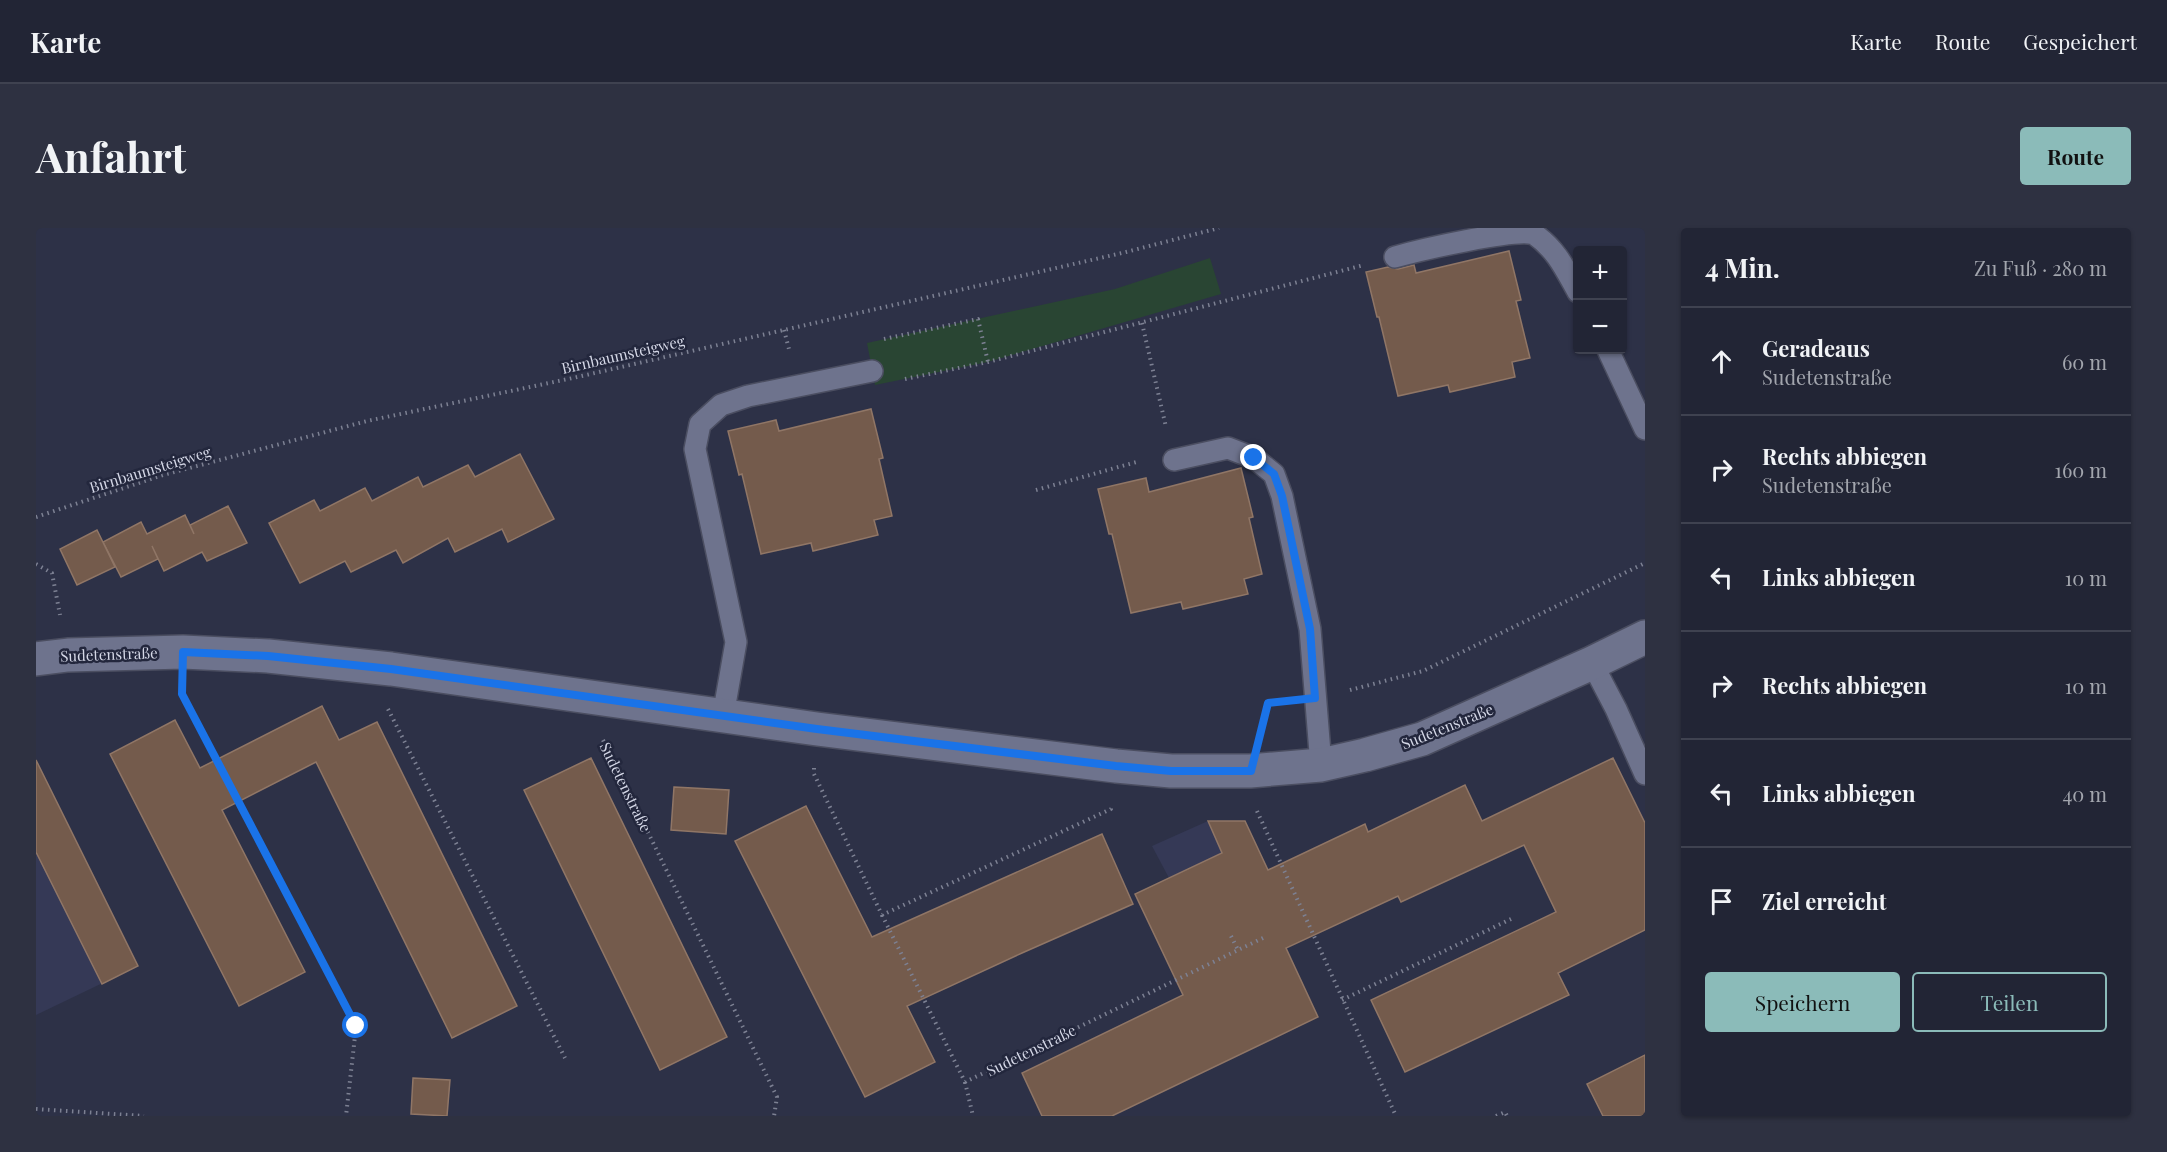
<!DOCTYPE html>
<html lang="de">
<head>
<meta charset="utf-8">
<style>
  body { margin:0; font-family:"Playfair Display",serif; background:#2e3141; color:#f1f3f6 }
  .controls { position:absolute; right:18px; top:18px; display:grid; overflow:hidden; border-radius:6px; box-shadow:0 2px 4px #0004 }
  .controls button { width:54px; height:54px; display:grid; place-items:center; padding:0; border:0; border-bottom:2px solid #3f4250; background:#222535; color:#f1f3f6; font:30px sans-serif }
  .stop { position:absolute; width:18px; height:18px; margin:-14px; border:4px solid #1a73e8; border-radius:50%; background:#fff }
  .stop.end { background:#1a73e8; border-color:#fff; box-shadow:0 2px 6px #0008 }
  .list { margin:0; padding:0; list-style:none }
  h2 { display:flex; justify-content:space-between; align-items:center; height:78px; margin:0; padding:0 24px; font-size:26px }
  h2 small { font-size:20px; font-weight:400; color:#a2a5ad }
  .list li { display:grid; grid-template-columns:39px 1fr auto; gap:18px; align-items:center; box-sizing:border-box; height:108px; padding:0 24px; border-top:2px solid #3f4250 }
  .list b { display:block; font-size:22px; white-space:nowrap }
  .list p { margin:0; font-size:20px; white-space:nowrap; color:#a2a5ad }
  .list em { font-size:20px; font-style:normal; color:#a2a5ad }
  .actions { display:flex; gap:12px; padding:18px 24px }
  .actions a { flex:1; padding:14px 0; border:2px solid #8bbbb9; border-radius:6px; text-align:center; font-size:21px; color:#8bbbb9 }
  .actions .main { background:#8bbbb9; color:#111 }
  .icon { flex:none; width:33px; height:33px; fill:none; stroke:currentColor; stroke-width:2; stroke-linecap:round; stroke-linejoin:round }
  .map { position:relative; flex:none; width:1609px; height:888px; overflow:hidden; border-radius:6px }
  header { display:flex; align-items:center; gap:36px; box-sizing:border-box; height:84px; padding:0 30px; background:#222535; border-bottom:2px solid #3f4250 }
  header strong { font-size:28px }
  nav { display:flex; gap:33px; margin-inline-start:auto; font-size:21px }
  .intro { display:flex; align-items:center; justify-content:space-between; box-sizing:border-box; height:144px; padding:0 36px }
  h1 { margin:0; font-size:42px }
  .button { padding:15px 27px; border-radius:6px; background:#8bbbb9; color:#111; font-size:21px; font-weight:700 }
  main { display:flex; gap:36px; padding:0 36px }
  aside { flex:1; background:#222535; border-radius:6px; box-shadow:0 2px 4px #0004 }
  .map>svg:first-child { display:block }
  .built { fill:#353956 }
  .green { fill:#294533 }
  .building { fill:#745b4c; stroke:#907666; stroke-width:1.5 }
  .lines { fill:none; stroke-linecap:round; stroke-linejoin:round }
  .service-casing { stroke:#4b4e61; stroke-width:24 }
  .minor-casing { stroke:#4b4e61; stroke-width:36 }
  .path { stroke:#7d8193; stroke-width:4; stroke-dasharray:1.5 4.5; stroke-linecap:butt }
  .service { stroke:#6e738d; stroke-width:21 }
  .minor { stroke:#6e738d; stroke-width:33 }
  .route { stroke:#1a73e8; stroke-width:8 }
  .labels { text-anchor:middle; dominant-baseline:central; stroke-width:5; stroke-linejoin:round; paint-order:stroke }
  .street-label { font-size:15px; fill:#d5d8e7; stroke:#23273d }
</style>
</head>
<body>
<header>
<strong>Karte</strong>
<nav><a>Karte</a><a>Route</a><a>Gespeichert</a></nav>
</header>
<div class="intro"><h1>Anfahrt</h1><a class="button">Route</a></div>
<main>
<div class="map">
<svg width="1609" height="888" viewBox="0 0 1609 888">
  <rect width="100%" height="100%" fill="#2d3147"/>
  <g class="built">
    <path d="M 0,533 L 102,738 L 0,787 Z"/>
    <path d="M 1172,593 L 1209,593 L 1254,687 L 1220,696 L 1134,739 L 1099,666 L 1133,650 L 1116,618 Z"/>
  </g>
  <path class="green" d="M 1174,30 L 1185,66 L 952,134 L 839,157 L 831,115 L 1079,61 Z"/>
  <g class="building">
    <path d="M 1473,23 L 1485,72 L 1480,73 L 1494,130 L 1476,134 L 1479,149 L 1414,164 L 1412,157 L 1362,168 L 1343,89 L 1341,89 L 1330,44 L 1352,39 L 1362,41 L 1378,37 L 1380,45 Z"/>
    <path d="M 835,181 L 847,230 L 843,231 L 856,288 L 838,292 L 842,307 L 777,323 L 775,315 L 725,326 L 706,246 L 703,247 L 692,203 L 740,192 L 743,203 Z"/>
    <path d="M 484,226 L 518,291 L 472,314 L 466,301 L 419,324 L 412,310 L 367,335 L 360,322 L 315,344 L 309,333 L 264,355 L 233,295 L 278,272 L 284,283 L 329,260 L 336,273 L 382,249 L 387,259 L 432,237 L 439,249 Z"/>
    <path d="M 1205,240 L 1217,289 L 1213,290 L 1226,346 L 1208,351 L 1212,366 L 1147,381 L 1145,374 L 1095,385 L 1076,306 L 1073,306 L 1062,261 L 1110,250 L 1113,264 Z"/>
    <path d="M 192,278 L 211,315 L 171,333 L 166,324 L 128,343 L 116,318 L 122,331 L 85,349 L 67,314 L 105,294 L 111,306 L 149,287 L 158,306 L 154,297 Z"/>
    <path d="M 61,302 L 79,339 L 41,357 L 24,321 Z"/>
    <path d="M 286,478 L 303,512 L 341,494 L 481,778 L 416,810 L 280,534 L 186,582 L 269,744 L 203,778 L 74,526 L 139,492 L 164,540 Z"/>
    <path d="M 555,530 L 691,809 L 624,842 L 488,562 Z"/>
    <path d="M 1577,530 L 1609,595 L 1609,702 L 1522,745 L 1533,767 L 1369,844 L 1335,772 L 1520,684 L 1488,617 L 1365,674 L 1362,668 L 1250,720 L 1282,789 L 1076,888 L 1006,888 L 986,845 L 1147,767 L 1099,666 L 1186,625 L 1172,593 L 1209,593 L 1232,642 L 1329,596 L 1332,604 L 1429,557 L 1446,593 Z"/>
    <path d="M 0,532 L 102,738 L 66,756 L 0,624 Z"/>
    <path d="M 638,559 L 693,562 L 690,606 L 635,602 Z"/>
    <path d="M 770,578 L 836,709 L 1066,606 L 1097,676 L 986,725 L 871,778 L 899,834 L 829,869 L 699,613 Z"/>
    <path d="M 1609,827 L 1609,888 L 1567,888 L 1551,856 Z"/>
    <path d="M 377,850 L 414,852 L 411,888 L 375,886 Z"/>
  </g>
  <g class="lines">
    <g class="service-casing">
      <g id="service">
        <path d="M 1359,29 C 1384,22 1479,0 1498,6 C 1521,22 1529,41 1542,64"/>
        <path d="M 1572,122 L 1609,201"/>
        <path d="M 1138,232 L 1192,220 L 1218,230 L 1238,246 L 1246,268 L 1274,401 L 1285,537"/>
        <path d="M 1556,435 L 1580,481 L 1609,546"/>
        <path d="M 687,488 L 700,414 L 659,221 L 664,196 L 685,177 L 712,168 L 836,143"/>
      </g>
    </g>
    <g class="minor-casing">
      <path id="minor" d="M 0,431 L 32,427 L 147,424 L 232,428 L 355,441 L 781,501 L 1080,538 L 1135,543 L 1214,543 L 1285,537 L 1329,527 L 1386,511 L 1556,435 L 1609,409"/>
    </g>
    <g class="path">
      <path d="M 1106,95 L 1130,199"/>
      <path d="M 748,102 L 754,125"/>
      <path d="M 848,111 L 942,91 L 952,134"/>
      <path d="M 869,151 L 952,134 L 1328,37"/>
      <path d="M 1000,262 L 1104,233"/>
      <path d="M 0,289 L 127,247 L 331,193 L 537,150 L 1086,25 L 1183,0"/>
      <path d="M 0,336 L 16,345 L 24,387"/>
      <path d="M 1314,462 L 1387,443 L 1609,335"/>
      <path d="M 146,464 L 320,799 L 310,888"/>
      <path d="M 352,481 L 529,830"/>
      <path d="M 1225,502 L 1232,475 L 1247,473"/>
      <path d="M 567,512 L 741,869 L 738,888"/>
      <path d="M 778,540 L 778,546 L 846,687 L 1075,581 L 1075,578"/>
      <path d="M 1221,583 L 1360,888"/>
      <path d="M 846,687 L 929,854 L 1229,709"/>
      <path d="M 1195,708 L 1202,722"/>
      <path d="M 1306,772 L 1475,691"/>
      <path d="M 929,854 L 937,888"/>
      <path d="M 0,881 L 108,888"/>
      <path d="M 1460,888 L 1469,884 L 1471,888"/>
    </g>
    <use href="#service" class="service"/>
    <use href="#minor" class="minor"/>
  </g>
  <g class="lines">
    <path class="route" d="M 320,798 L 146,466 L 147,424 L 232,428 L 355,441 L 781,501 L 1080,538 L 1135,543 L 1215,543 L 1232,475 L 1279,470 L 1274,401 L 1246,268 L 1238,246 L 1218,230"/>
  </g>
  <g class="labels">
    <g class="street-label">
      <text transform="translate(587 126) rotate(-13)">Birnbaumsteigweg</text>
      <text transform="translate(114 241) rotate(-17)">Birnbaumsteigweg</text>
      <text transform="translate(73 426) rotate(-2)">Sudetenstraße</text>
      <text transform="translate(1411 498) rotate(-22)">Sudetenstraße</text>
      <text transform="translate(590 559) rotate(64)">Sudetenstraße</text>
      <text transform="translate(995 822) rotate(-26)">Sudetenstraße</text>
    </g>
  </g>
</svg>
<div class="controls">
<button>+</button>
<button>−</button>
</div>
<div class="stop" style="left:320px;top:798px"></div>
<div class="stop end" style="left:1218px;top:230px"></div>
</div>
<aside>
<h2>4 Min.<small>Zu Fuß · 280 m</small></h2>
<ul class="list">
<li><svg class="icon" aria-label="ahead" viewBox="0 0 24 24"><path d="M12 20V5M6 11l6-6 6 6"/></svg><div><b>Geradeaus</b><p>Sudetenstraße</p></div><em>60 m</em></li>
<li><svg class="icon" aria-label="right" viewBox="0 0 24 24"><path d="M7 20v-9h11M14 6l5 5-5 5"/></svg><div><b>Rechts abbiegen</b><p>Sudetenstraße</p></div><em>160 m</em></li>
<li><svg class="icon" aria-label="left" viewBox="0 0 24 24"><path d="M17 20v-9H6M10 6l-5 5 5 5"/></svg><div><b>Links abbiegen</b></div><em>10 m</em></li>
<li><svg class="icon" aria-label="right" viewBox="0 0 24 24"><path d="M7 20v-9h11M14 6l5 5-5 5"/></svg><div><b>Rechts abbiegen</b></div><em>10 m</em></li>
<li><svg class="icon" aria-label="left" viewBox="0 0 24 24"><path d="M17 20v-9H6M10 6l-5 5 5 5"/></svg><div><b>Links abbiegen</b></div><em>40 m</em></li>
<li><svg class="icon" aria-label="arrive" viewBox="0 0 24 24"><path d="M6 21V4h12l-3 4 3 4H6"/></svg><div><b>Ziel erreicht</b></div></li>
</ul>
<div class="actions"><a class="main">Speichern</a><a>Teilen</a></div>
</aside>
</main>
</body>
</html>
